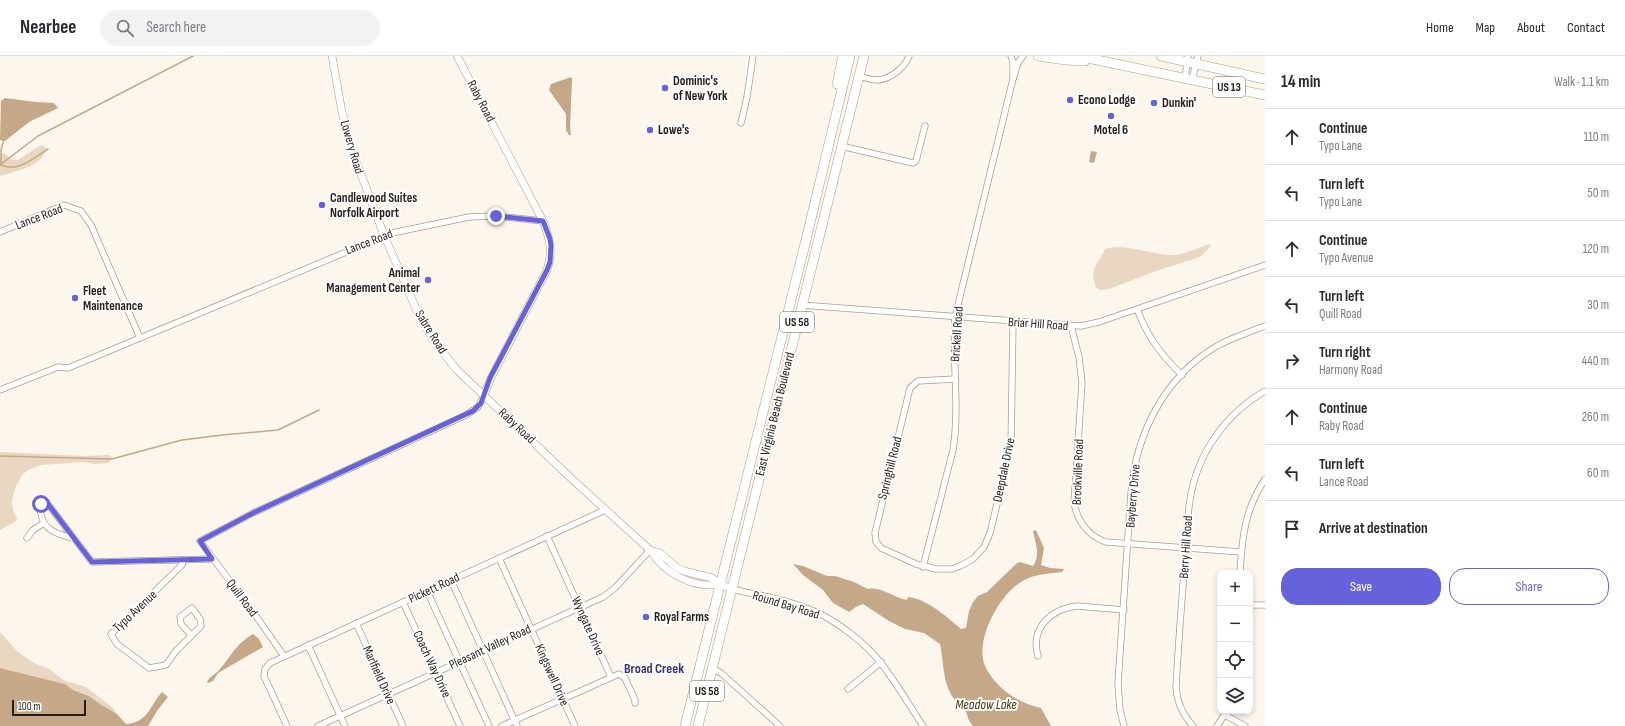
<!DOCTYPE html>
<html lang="en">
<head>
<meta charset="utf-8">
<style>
  body { margin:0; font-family:"Sofia Sans Condensed",sans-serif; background:#f2f2f3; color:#2b2b33 }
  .controls { position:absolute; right:12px; bottom:12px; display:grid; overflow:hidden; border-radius:8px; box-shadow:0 2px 6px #0003 }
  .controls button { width:36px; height:36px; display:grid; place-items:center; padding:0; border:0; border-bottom:1px solid #e1e1e2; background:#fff; color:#2b2b33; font:20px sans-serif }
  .scale { position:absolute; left:12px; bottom:10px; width:74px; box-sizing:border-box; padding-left:4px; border:2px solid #261f18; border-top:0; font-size:11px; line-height:14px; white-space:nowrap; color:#261f18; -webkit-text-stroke:3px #fff; paint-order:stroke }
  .stop { position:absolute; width:12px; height:12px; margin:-9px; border:3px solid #6662db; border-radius:50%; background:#fff }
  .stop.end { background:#6662db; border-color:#fff; box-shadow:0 1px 4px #0008 }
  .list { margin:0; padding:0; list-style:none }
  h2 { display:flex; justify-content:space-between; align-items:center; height:52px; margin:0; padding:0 16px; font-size:17px }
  h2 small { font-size:13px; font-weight:400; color:#7c7c81 }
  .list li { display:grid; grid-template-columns:26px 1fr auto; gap:12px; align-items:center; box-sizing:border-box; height:56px; padding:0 16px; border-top:1px solid #e1e1e2 }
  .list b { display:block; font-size:15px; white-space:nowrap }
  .list p { margin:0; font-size:13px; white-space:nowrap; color:#7c7c81 }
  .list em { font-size:13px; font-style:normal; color:#7c7c81 }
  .actions { display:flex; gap:8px; padding:12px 16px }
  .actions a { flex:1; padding:9px 0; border:1px solid #6662db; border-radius:16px; text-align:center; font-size:14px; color:#6662db }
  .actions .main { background:#6662db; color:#fff }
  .icon { flex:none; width:22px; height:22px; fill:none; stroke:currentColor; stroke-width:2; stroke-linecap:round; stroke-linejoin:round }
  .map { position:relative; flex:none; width:1265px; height:670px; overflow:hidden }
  header { display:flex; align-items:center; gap:24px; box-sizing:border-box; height:56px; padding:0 20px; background:#fff; border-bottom:1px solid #e1e1e2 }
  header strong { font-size:19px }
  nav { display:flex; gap:22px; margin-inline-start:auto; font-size:14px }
  .search { width:280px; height:36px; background:#f2f2f3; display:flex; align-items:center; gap:10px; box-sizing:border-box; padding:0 14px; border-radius:22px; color:#7c7c81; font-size:15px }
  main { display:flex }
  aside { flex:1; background:#fff }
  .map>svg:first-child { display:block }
  .green { fill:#ead7c2 }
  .water { fill:#c4a888 }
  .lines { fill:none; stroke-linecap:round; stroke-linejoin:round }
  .stream { stroke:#c4a888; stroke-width:1.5 }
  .minor-casing { stroke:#ae9c88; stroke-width:7 }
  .tertiary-casing { stroke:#ae9c88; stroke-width:8 }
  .primary-casing { stroke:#ae9c88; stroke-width:10 }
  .minor { stroke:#fff; stroke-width:5.5 }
  .tertiary { stroke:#fff; stroke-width:7 }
  .primary { stroke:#fff; stroke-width:9 }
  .route { stroke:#6662db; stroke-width:5 }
  .poi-dot { fill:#6662db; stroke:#fff; stroke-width:1.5 }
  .labels { text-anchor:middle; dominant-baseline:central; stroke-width:4; stroke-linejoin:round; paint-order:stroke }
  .shield { fill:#fff; stroke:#67625d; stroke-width:1 }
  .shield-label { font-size:12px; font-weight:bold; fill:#261f18 }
  .poi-label { font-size:13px; font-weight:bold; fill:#261f18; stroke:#fff; text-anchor:start }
  .street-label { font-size:13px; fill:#261f18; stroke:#fff }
  .neighbourhood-label { font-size:14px; font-weight:bold; fill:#353570; stroke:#fff }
  .water-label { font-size:14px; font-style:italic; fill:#4e3108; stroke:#fff }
</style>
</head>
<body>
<header>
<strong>Nearbee</strong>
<div class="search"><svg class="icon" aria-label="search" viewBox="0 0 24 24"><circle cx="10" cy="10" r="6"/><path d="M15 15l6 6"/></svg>Search here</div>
<nav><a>Home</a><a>Map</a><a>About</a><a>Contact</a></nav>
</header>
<main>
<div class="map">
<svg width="1265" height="670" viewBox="0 0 1265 670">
  <rect width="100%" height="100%" fill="#fdf6ed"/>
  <g class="green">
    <path d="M 41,89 L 44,90 L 46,92 C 43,111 15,115 0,120 L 0,98 L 4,97 L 12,104 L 18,104 Z"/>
    <path d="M 1211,188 L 1208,193 L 1200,201 L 1159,214 L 1109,233 L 1101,234 L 1096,232 C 1089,209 1097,212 1105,193 C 1127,187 1150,199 1172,199 C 1184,199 1199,191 1211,188 Z"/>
    <path d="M 0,396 L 85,400 L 109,399 L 112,401 L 109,407 L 95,408 L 84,406 L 41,409 L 28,414 L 22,419 L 16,430 L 12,444 L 13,454 L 17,463 L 15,466 L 0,474 Z"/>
    <path d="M 0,576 L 18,596 L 34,607 L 50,613 L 63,624 L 86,631 L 113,652 L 117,658 L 100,648 L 89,640 L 73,634 L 65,628 L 0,612 Z"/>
  </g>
  <g class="water">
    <path d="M 571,21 L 572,23 L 570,72 L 571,79 L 569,79 L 566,74 L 566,58 L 549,34 L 551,28 Z"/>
    <path d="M 5,42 L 36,46 L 54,47 L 58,52 L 29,66 L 5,85 L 0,84 L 1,45 Z"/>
    <path d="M 1091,95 L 1097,96 L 1094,107 L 1089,106 Z"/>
    <path d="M 1036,474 L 1044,492 L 1041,509 L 1050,512 L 1064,513 L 1062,516 C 1046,518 1031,518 1018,528 C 998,542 973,587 986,612 C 997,633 1018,647 1041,652 L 1051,670 L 973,670 C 967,664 968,657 963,651 C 960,648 956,646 954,643 C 942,626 944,606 940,588 L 924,577 L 905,573 L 889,565 L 863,548 L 856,551 L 849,556 L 833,547 L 823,534 L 803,519 L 793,508 L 803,510 L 827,520 L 835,520 L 854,526 L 868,533 C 881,530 894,542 907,544 L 908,541 C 927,543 946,560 961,573 L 966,572 L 969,555 L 973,546 L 978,540 L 987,536 L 1017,507 L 1020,506 L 1033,510 C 1041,500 1035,485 1033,475 Z"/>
    <path d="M 253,578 L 259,583 L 263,591 L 218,617 L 213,625 L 208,627 L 207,626 L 208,624 C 211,620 216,618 220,613 C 231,600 237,587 253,578 Z"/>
    <path d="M 0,612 L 65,628 L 73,634 L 89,640 L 100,648 L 117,658 L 126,668 C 149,666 149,650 162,636 L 168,641 L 157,655 L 148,670 L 0,670 Z"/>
  </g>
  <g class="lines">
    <g class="stream">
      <path d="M 4,83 L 1,94 L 1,109 C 18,117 33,102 48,93"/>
      <path d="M 0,109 L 38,80 L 193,0"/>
      <path d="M 0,400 L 112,403 L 182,384 L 222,379 L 278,374 L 319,354"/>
    </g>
    <g class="minor-casing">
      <g id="minor">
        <path d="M 1011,0 L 1013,6 L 1013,23 L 1018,7 L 1023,0"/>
        <path d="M 859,20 C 865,22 871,24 878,24 C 890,23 905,12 909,0"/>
        <path d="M 1185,22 L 1188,0"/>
        <path d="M 1192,24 L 1198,0"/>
        <path d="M 741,67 L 747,41 L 753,0"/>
        <path d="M 841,90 L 913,107 L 916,105 L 925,70"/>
        <path d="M 0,176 L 64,149 L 81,155 L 91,169 L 140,282 L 68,312 L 58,311 L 0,334"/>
        <path d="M 801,249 L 1081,270 L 1099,266 L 1265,209"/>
        <path d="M 1137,253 C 1147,280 1161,299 1182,319"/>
        <path d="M 1071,270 L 1079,301 L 1082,327 L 1074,446 C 1077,465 1088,480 1106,486 L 1241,496"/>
        <path d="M 140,282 L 392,177 L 469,161 L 496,160 L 543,165"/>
        <path d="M 955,323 L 918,325 L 910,332 L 875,477 L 876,486 L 881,492 L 916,508 L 936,513 L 952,513 L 960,510 L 973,503 L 984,491 L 990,477 L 1011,390 L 1013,266"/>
        <path d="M 547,480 L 611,621"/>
        <path d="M 27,482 L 33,474 L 44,467"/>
        <path d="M 72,482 C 58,478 44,475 41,458 C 40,454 39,450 43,446 L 46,446 L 48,448 L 92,506 L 212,503"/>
        <path d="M 499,502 L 575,670"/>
        <path d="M 183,504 L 182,509 L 111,578 L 117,588 L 149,612 L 166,609 L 176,595 L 201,570 L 200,563 L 192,552 L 180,561 L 181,568 L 191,579"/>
        <path d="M 923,511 L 953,394 C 960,350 952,305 955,261 L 1013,23"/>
        <path d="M 1240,517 C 1242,481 1245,453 1265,423"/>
        <path d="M 451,524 L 517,670"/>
        <path d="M 732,533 C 760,540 792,544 818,557 C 839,567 866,588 880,606 C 896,626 909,649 923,670"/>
        <path d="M 427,535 L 489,670"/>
        <path d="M 403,546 L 460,670"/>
        <path d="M 1250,549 L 1265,549"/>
        <path d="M 356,567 L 403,670"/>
        <path d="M 308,589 L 345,670"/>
        <path d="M 284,600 L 251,553 L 200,485 L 253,457 L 466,359 L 478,351 L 484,339"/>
        <path d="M 1038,600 C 1030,572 1051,553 1077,550 L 1124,554"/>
        <path d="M 713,613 L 721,617 L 780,670"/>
        <path d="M 848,633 L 881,606"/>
        <path d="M 1225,659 L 1245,670"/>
        <path d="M 287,670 L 264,620 L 265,613 L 270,607 L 605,454"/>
        <path d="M 318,670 L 603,541 L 615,532 L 650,494"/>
        <path d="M 502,670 L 619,618 L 625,622 L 635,644 L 635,647"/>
        <path d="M 1124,670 L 1120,654 L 1118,627 L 1131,437 C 1136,378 1164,321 1217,290 C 1232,282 1249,276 1265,270"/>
        <path d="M 1193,670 C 1182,658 1177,647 1176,632 C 1178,593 1181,555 1184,516 C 1186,492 1186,468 1190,444 C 1197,398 1225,358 1265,335"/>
        <path d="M 1217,670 L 1227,655"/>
      </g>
    </g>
    <g class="tertiary-casing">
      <g id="tertiary">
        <path d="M 332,0 L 342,56 L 353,97 L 384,179 L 417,255 L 432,282 L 456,313 L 574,425 L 650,494 C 664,517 693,533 720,528"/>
        <path d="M 457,0 L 543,165 C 550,183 553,196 547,214 L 491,322 L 484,339"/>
        <path d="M 650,494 L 660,497 L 676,511 L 684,515 L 712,522 L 720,528 L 732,533"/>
      </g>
    </g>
    <g class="primary-casing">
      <g id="primary">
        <path d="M 1038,0 L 1066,4 L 1085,5"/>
        <path d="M 1078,0 L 1265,39"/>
        <path d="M 1161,0 L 1265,23"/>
        <path d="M 837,28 L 843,0"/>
        <path d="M 685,670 L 806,184 L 850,0"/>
        <path d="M 698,670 L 864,0"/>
      </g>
    </g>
    <use href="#minor" class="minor"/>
    <use href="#tertiary" class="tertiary"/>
    <use href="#primary" class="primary"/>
  </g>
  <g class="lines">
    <path class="route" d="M 41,448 L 44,446 L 48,448 L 92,506 L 212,503 L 200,485 L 253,457 L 473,355 L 481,347 L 490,322 L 547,214 L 550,206 L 551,190 L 550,183 L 543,165 L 496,160"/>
  </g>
  <g class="poi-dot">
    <circle cx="665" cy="32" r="4"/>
    <circle cx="1070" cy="44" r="4"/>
    <circle cx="1154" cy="47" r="4"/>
    <circle cx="1111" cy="60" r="4"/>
    <circle cx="650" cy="74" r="4"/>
    <circle cx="322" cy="149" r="4"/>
    <circle cx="428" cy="224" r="4"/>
    <circle cx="75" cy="242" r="4"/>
    <circle cx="646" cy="561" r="4"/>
  </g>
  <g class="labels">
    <g class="shield">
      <rect x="1213" y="21" width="32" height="20" rx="3"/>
      <rect x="780" y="256" width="34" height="20" rx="3"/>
      <rect x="690" y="625" width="34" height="20" rx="3"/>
    </g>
    <g class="shield-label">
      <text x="1229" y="31">US 13</text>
      <text x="797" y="266">US 58</text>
      <text x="707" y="635">US 58</text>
    </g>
    <g class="poi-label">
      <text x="673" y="25">Dominic's<tspan x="673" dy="15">of New York</tspan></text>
      <text x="1078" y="44">Econo Lodge</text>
      <text x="1162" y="47">Dunkin'</text>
      <text x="658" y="74">Lowe's</text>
      <text x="1111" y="74" text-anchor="middle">Motel 6</text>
      <text x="330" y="142">Candlewood Suites<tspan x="330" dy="15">Norfolk Airport</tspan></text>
      <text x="420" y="217" text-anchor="end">Animal<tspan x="420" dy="15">Management Center</tspan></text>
      <text x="83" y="235">Fleet<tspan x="83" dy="15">Maintenance</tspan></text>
      <text x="654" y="561">Royal Farms</text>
    </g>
    <g class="street-label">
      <text transform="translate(481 45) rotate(62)">Raby Road</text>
      <text transform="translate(352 91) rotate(74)">Lowery Road</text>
      <text transform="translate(39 161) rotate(-21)">Lance Road</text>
      <text transform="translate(369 186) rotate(-21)">Lance Road</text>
      <text transform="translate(1038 268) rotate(4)">Briar Hill Road</text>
      <text transform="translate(431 276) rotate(58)">Sabre Road</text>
      <text transform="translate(957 278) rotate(-86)">Brickell Road</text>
      <text transform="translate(775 358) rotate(-76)">East Virginia Beach Boulevard</text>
      <text transform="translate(517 370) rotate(43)">Raby Road</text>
      <text transform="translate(890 412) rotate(-76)">Springhill Road</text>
      <text transform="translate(1004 414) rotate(-78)">Deepdale Drive</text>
      <text transform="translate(1078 416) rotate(-88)">Brookville Road</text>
      <text transform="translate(1133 440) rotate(-85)">Bayberry Drive</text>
      <text transform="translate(1186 491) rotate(-86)">Berry Hill Road</text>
      <text transform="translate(434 532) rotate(-25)">Pickett Road</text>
      <text transform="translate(242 542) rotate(53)">Quill Road</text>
      <text transform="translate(786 549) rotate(17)">Round Bay Road</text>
      <text transform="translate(135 555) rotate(-43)">Typo Avenue</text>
      <text transform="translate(588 570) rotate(66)">Wyngate Drive</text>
      <text transform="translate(490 591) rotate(-25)">Pleasant Valley Road</text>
      <text transform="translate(432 608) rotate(65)">Coach Way Drive</text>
      <text transform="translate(379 619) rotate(66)">Marlfield Drive</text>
      <text transform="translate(552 619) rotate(66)">Kingswell Drive</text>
    </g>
    <g class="neighbourhood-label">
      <text x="654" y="612">Broad Creek</text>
    </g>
    <g class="water-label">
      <text x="986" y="648">Meadow Lake</text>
    </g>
  </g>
</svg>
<div class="controls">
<button>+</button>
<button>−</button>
<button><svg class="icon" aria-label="locate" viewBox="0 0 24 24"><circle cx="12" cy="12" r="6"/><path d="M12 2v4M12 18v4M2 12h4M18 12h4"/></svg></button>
<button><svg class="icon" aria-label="layers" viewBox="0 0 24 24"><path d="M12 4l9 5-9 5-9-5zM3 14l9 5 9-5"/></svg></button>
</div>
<div class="scale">100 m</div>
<div class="stop" style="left:41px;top:448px"></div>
<div class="stop end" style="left:496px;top:160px"></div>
</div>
<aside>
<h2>14 min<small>Walk · 1.1 km</small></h2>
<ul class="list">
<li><svg class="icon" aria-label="ahead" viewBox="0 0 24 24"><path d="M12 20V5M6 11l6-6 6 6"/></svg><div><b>Continue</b><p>Typo Lane</p></div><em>110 m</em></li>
<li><svg class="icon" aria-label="left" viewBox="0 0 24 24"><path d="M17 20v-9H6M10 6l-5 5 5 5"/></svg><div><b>Turn left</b><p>Typo Lane</p></div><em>50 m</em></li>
<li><svg class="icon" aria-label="ahead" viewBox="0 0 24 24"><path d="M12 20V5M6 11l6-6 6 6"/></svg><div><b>Continue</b><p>Typo Avenue</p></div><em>120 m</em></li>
<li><svg class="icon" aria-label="left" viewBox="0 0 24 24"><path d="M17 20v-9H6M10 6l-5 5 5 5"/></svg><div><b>Turn left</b><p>Quill Road</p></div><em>30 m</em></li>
<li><svg class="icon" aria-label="right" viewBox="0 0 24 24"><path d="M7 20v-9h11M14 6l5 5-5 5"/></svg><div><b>Turn right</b><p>Harmony Road</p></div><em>440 m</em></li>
<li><svg class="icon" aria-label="ahead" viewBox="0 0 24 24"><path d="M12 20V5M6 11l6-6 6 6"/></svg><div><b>Continue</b><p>Raby Road</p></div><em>260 m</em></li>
<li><svg class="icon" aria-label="left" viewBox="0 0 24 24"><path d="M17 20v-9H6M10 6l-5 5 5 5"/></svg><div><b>Turn left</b><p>Lance Road</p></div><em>60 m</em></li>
<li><svg class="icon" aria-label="arrive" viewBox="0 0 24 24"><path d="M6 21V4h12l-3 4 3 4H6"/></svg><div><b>Arrive at destination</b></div></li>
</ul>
<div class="actions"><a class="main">Save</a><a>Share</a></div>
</aside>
</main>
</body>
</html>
